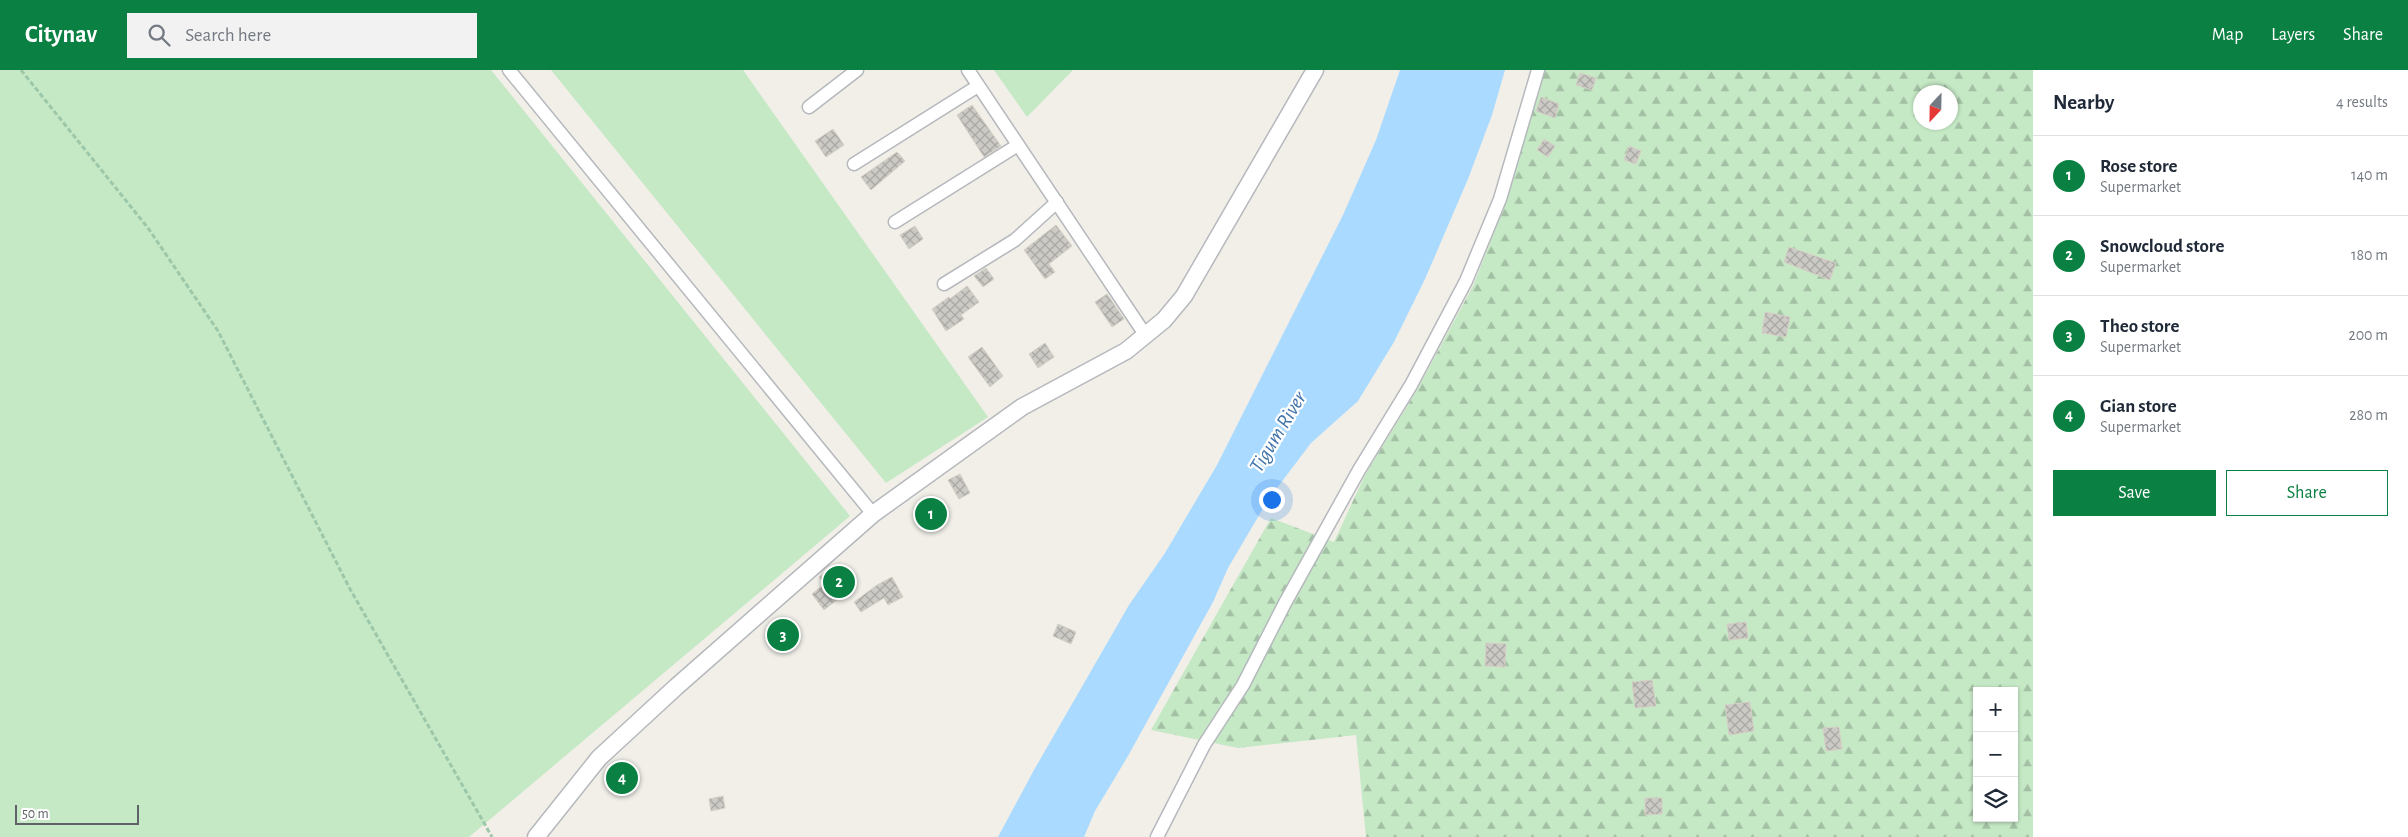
<!DOCTYPE html>
<html lang="en">
<head>
<meta charset="utf-8">
<style>
  body { margin:0; font-family:"Alegreya Sans",sans-serif; background:#f2f2f3; color:#1f2937 }
  .controls { position:absolute; right:15px; bottom:15px; display:grid; overflow:hidden; border-radius:0px; box-shadow:0 1px 4px #0004 }
  .controls button { width:45px; height:45px; display:grid; place-items:center; padding:0; border:0; border-bottom:1px solid #e0e1e3; background:#fff; color:#1f2937; font:25px sans-serif }
  .compass { position:absolute; left:1913px; top:15px; width:45px; height:45px; border-radius:50%; background:#fff; box-shadow:0 1px 4px #0004; rotate:202deg }
  .scale { position:absolute; left:15px; bottom:12px; width:124px; box-sizing:border-box; padding-left:5px; border:2px solid #5f6368; border-top:0; font-size:14px; line-height:18px; white-space:nowrap; color:#5f6368; -webkit-text-stroke:4px #fff; paint-order:stroke }
  .you { position:absolute; left:1271px; top:429px; width:18px; height:18px; margin:-12px; border:4px solid #fff; border-radius:50%; background:#1a73e8; box-shadow:0 0 0 8px #1a73e833 }
  .badge { display:grid; place-items:center; width:32px; height:32px; border-radius:50%; background:#0b8043; color:#fff; font-size:16px; font-weight:700 }
  .pin { position:absolute; translate:-50% -50%; border:2px solid #fff; box-shadow:0 1px 5px #0006 }
  .list { margin:0; padding:0; list-style:none }
  h2 { display:flex; justify-content:space-between; align-items:center; height:65px; margin:0; padding:0 20px; font-size:21px }
  h2 small { font-size:16px; font-weight:400; color:#747a83 }
  .list li { display:grid; grid-template-columns:32px 1fr auto; gap:15px; align-items:center; box-sizing:border-box; height:80px; padding:0 20px; border-top:1px solid #e0e1e3 }
  .list b { display:block; font-size:19px; white-space:nowrap }
  .list p { margin:0; font-size:16px; white-space:nowrap; color:#747a83 }
  .list em { font-size:16px; font-style:normal; color:#747a83 }
  .actions { display:flex; gap:10px; padding:15px 20px }
  .actions a { flex:1; padding:11px 0; border:1px solid #0b8043; border-radius:0px; text-align:center; font-size:18px; color:#0b8043 }
  .actions .main { background:#0b8043; color:#fff }
  .icon { flex:none; width:28px; height:28px; fill:none; stroke:currentColor; stroke-width:2; stroke-linecap:round; stroke-linejoin:round }
  .map { position:relative; flex:none; width:2033px; height:767px; overflow:hidden }
  header { display:flex; align-items:center; gap:30px; box-sizing:border-box; height:70px; padding:0 25px; background:#0b8043; color:#fff }
  header strong { font-size:24px }
  nav { display:flex; gap:28px; margin-inline-start:auto; font-size:18px }
  .search { width:350px; height:45px; background:#f2f2f3; display:flex; align-items:center; gap:12px; box-sizing:border-box; padding:0 18px; border-radius:0px; color:#747a83; font-size:19px }
  main { display:flex }
  aside { flex:1; background:#fff }
  .map>svg:first-child { display:block }
  .grass { fill:#c5e8c5 }
  .forest { fill:url(#forest-firs); fill-rule:evenodd }
  .water { fill:#aadaff }
  .building { fill:url(#building-cross-hatch); stroke:#d6d1c6 }
  .lines { fill:none; stroke-linecap:round; stroke-linejoin:round }
  .minor-casing { stroke:#b5b8bc; stroke-width:15 }
  .tertiary-casing { stroke:#b5b8bc; stroke-width:19 }
  .path { stroke:#9cc7a9; stroke-width:3; stroke-dasharray:5 2.5; stroke-linecap:butt }
  .minor { stroke:#fff; stroke-width:12 }
  .tertiary { stroke:#fff; stroke-width:16 }
  .labels { text-anchor:middle; dominant-baseline:central; stroke-width:4.5; stroke-linejoin:round; paint-order:stroke }
  .water-label { font-size:21px; font-style:italic; fill:#4174aa; stroke:#fff }
</style>
</head>
<body>
<header>
<strong>Citynav</strong>
<div class="search"><svg class="icon" aria-label="search" viewBox="0 0 24 24"><circle cx="10" cy="10" r="6"/><path d="M15 15l6 6"/></svg>Search here</div>
<nav><a>Map</a><a>Layers</a><a>Share</a></nav>
</header>
<main>
<div class="map">
<svg width="2033" height="767" viewBox="0 0 2033 767">
  <defs>
    <pattern id="forest-firs" width="22" height="20" patternUnits="userSpaceOnUse" patternTransform="scale(1.25)"><rect width="22" height="20" fill="#c5e8c5"/><path d="M5 1l3.5 6h-7zM16 11l3.5 6h-7z" fill="#a3c0a4"/></pattern>
    <pattern id="building-cross-hatch" width="8" height="8" patternUnits="userSpaceOnUse" patternTransform="scale(1.25)"><rect width="8" height="8" fill="#cccac5"/><path d="M0 0l8 8M0 8l8-8" fill="none" stroke="#a9a8a4"/></pattern>
  </defs>
  <rect width="100%" height="100%" fill="#f1efe8"/>
  <g class="grass">
    <path d="M 0,0 L 491,0 L 850,446 L 469,767 L 0,767 Z"/>
    <path d="M 551,0 L 743,0 L 988,347 L 886,413 Z"/>
    <path d="M 994,0 L 1073,0 L 1027,47 Z"/>
  </g>
  <path class="forest" d="M 1544,0 L 2033,0 L 2033,767 L 1366,767 L 1356,665 L 1238,678 L 1151,660 L 1271,448 L 1334,472 L 1365,405 L 1417,320 L 1473,216 L 1505,135 ZM 1920,22 L 1950,22 L 1950,52 L 1920,52 ZM 1977,621 L 2014,621 L 2014,748 L 1977,748 Z"/>
  <path class="water" d="M 1400,0 L 1505,0 L 1492,45 L 1468,109 L 1425,209 L 1394,272 L 1358,331 L 1311,373 L 1268,430 L 1228,498 L 1213,532 L 1128,686 L 1095,741 L 1084,767 L 998,767 L 1034,700 L 1129,535 L 1165,483 L 1217,395 L 1343,145 L 1376,70 Z"/>
  <g class="building">
    <path d="M 1580,3 L 1596,8 L 1592,20 L 1576,15 Z"/>
    <path d="M 1541,27 L 1559,34 L 1555,48 L 1536,41 Z"/>
    <path d="M 972,35 L 1001,76 L 984,87 L 957,45 Z"/>
    <path d="M 833,59 L 844,75 L 826,87 L 815,71 Z"/>
    <path d="M 1544,69 L 1555,76 L 1548,87 L 1537,80 Z"/>
    <path d="M 1629,76 L 1641,81 L 1636,94 L 1624,90 Z"/>
    <path d="M 897,82 L 905,91 L 871,120 L 861,107 Z"/>
    <path d="M 1056,155 L 1072,176 L 1049,194 L 1055,202 L 1045,209 L 1024,180 Z"/>
    <path d="M 915,156 L 923,169 L 909,179 L 900,165 Z"/>
    <path d="M 1789,177 L 1836,193 L 1830,210 L 1784,192 Z"/>
    <path d="M 986,198 L 994,209 L 983,217 L 974,206 Z"/>
    <path d="M 967,216 L 979,232 L 961,245 L 964,249 L 946,261 L 932,239 L 949,227 L 950,229 Z"/>
    <path d="M 1107,224 L 1124,249 L 1112,257 L 1095,232 Z"/>
    <path d="M 1765,242 L 1790,247 L 1786,267 L 1762,263 Z"/>
    <path d="M 1045,273 L 1054,287 L 1038,298 L 1029,284 Z"/>
    <path d="M 982,277 L 1003,306 L 990,317 L 968,287 Z"/>
    <path d="M 960,404 L 970,423 L 959,429 L 948,410 Z"/>
    <path d="M 831,498 L 848,521 L 824,540 L 812,524 L 824,514 L 819,507 Z"/>
    <path d="M 892,507 L 903,527 L 888,535 L 884,528 L 861,542 L 854,532 L 877,515 Z"/>
    <path d="M 1746,552 L 1748,568 L 1729,570 L 1727,554 Z"/>
    <path d="M 1058,554 L 1076,562 L 1071,574 L 1053,566 Z"/>
    <path d="M 1486,573 L 1506,574 L 1505,597 L 1485,596 Z"/>
    <path d="M 1652,610 L 1656,636 L 1635,638 L 1632,612 Z"/>
    <path d="M 1750,632 L 1754,661 L 1729,665 L 1725,635 Z"/>
    <path d="M 1839,657 L 1842,679 L 1826,681 L 1823,658 Z"/>
    <path d="M 620,695 L 633,706 L 624,716 L 611,705 Z"/>
    <path d="M 723,726 L 725,738 L 711,741 L 709,729 Z"/>
    <path d="M 1645,728 L 1662,728 L 1662,744 L 1645,745 Z"/>
  </g>
  <g class="lines">
    <g class="minor-casing">
      <g id="minor">
        <path d="M 509,0 L 873,444"/>
        <path d="M 968,0 L 1146,266"/>
        <path d="M 809,37 L 857,0"/>
        <path d="M 854,94 L 978,16"/>
        <path d="M 895,152 L 1018,75"/>
        <path d="M 944,214 L 1015,170 L 1057,132"/>
        <path d="M 1157,767 L 1204,675 L 1243,615 L 1285,533 L 1359,400 L 1411,315 L 1466,211 L 1500,129 L 1538,0"/>
      </g>
    </g>
    <g class="tertiary-casing">
      <path id="tertiary" d="M 536,767 L 599,688 L 676,617 L 873,444 L 1022,337 L 1126,281 L 1164,250 L 1184,226 L 1315,0"/>
    </g>
    <path class="path" d="M 21,0 L 148,158 L 218,261 L 350,519 L 492,767"/>
    <use href="#minor" class="minor"/>
    <use href="#tertiary" class="tertiary"/>
  </g>
  <g class="labels">
    <g class="water-label">
      <text transform="translate(1278 362) rotate(-59)">Tigum River</text>
    </g>
  </g>
</svg>
<div class="controls">
<button>+</button>
<button>−</button>
<button><svg class="icon" aria-label="layers" viewBox="0 0 24 24"><path d="M12 4l9 5-9 5-9-5zM3 14l9 5 9-5"/></svg></button>
</div>
<svg class="compass" viewBox="-18 -18 36 36"><path d="M0-13l5 13h-10z" fill="#e53935"/><path d="M0 13l5-13h-10z" fill="#747a83"/></svg>
<div class="scale">50 m</div>
<div class="you"></div>
<div class="pin badge" style="left:931px;top:444px">1</div>
<div class="pin badge" style="left:839px;top:512px">2</div>
<div class="pin badge" style="left:783px;top:565px">3</div>
<div class="pin badge" style="left:622px;top:708px">4</div>
</div>
<aside>
<h2>Nearby<small>4 results</small></h2>
<ul class="list">
<li><span class="badge">1</span><div><b>Rose store</b><p>Supermarket</p></div><em>140 m</em></li>
<li><span class="badge">2</span><div><b>Snowcloud store</b><p>Supermarket</p></div><em>180 m</em></li>
<li><span class="badge">3</span><div><b>Theo store</b><p>Supermarket</p></div><em>200 m</em></li>
<li><span class="badge">4</span><div><b>Gian store</b><p>Supermarket</p></div><em>280 m</em></li>
</ul>
<div class="actions"><a class="main">Save</a><a>Share</a></div>
</aside>
</main>
</body>
</html>
